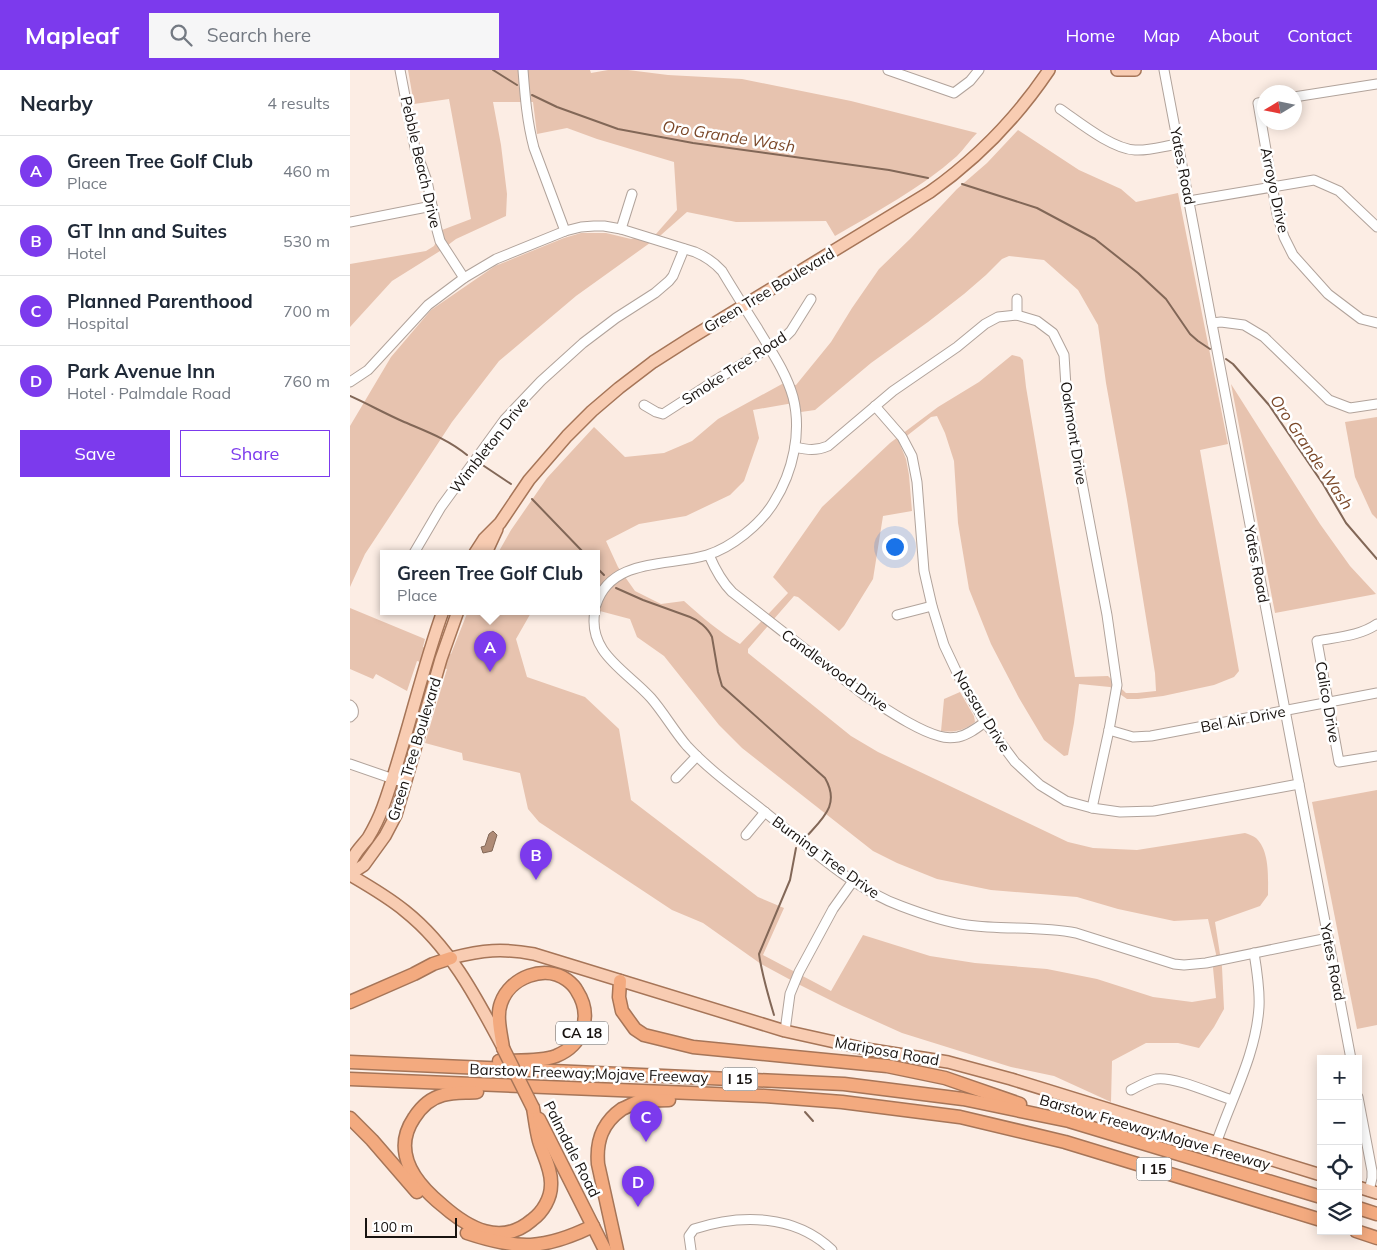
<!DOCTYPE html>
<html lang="en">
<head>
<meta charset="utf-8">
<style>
  body { margin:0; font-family:Mulish,sans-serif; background:#f6f6f7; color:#1f2937 }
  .controls { position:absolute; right:15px; bottom:15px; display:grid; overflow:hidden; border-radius:0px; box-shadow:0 2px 12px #0003 }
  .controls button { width:45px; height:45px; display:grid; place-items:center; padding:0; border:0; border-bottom:1px solid #e0e1e3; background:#fff; color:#1f2937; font:25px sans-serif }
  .compass { position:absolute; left:907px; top:15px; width:45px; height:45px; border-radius:50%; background:#fff; box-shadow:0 2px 12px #0003; rotate:260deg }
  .scale { position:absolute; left:15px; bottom:12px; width:92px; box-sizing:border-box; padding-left:5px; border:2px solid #181310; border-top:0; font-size:14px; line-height:18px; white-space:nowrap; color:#181310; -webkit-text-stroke:4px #fff; paint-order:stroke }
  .you { position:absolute; left:544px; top:476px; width:18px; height:18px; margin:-12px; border:4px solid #fff; border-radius:50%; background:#1a73e8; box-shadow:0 0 0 8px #1a73e833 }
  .badge { display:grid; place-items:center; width:32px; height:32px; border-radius:50%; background:#7c3aed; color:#fff; font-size:16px; font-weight:700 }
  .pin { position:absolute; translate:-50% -41px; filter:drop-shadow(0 1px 2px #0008) }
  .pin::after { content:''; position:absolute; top:26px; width:18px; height:15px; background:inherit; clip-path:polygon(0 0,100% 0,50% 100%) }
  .popup { position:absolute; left:30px; top:480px; width:220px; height:65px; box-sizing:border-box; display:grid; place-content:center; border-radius:0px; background:#fff; filter:drop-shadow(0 1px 4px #0005); font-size:16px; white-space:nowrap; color:#747a83 }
  .popup b { font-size:19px; color:#1f2937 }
  .popup::after { content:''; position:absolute; left:50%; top:100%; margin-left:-10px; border:10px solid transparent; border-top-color:#fff }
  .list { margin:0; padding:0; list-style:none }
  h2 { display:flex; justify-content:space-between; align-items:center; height:65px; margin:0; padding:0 20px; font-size:21px }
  h2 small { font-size:16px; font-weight:400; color:#747a83 }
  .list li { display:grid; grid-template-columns:32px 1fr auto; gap:15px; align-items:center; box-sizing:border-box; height:70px; padding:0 20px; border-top:1px solid #e0e1e3 }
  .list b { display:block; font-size:19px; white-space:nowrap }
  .list p { margin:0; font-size:16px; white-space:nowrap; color:#747a83 }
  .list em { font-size:16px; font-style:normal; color:#747a83 }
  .actions { display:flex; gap:10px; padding:15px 20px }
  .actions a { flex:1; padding:11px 0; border:1px solid #7c3aed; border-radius:0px; text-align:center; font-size:18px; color:#7c3aed }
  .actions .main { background:#7c3aed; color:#fff }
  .icon { flex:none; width:28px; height:28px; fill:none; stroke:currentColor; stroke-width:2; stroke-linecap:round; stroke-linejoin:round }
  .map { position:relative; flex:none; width:1027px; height:1180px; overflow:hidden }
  header { display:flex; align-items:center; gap:30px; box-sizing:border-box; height:70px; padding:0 25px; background:#7c3aed; color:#fff }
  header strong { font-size:24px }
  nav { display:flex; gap:28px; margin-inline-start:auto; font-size:18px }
  .search { width:350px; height:45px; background:#f6f6f7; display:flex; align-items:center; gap:12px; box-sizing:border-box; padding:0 18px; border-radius:0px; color:#747a83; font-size:19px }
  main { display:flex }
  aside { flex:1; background:#fff }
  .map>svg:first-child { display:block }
  .green { fill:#e7c3af; fill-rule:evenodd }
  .water { fill:#af8b76; stroke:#826757 }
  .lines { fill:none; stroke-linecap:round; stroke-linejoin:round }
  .stream { stroke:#826757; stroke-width:2 }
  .minor-casing { stroke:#b1a39b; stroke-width:11 }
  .major-casing { stroke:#a67558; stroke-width:14 }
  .highway-casing { stroke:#a67558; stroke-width:15 }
  .minor { stroke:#fff; stroke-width:9 }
  .major { stroke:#f8ccb2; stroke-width:11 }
  .highway { stroke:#f3aa7f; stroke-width:12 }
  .highway-bridge-casing { stroke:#a67558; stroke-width:15; stroke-linecap:butt }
  .highway-bridge { stroke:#f3aa7f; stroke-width:12 }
  .labels { text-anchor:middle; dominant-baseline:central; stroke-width:5; stroke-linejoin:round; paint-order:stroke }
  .shield { fill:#fff; stroke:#5d5a58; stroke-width:1 }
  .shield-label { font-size:14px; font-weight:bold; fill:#181310 }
  .street-label { font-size:15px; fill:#181310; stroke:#fff }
  .water-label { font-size:16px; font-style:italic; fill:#7b4829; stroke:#fff }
</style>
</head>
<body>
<header>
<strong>Mapleaf</strong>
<div class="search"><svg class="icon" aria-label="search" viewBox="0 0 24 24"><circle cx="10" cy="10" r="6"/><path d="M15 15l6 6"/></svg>Search here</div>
<nav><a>Home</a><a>Map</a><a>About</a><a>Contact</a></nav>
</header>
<main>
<aside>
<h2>Nearby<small>4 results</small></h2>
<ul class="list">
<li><span class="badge">A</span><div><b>Green Tree Golf Club</b><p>Place</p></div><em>460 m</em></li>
<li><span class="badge">B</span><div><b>GT Inn and Suites</b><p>Hotel</p></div><em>530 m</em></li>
<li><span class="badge">C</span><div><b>Planned Parenthood</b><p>Hospital</p></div><em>700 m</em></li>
<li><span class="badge">D</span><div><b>Park Avenue Inn</b><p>Hotel · Palmdale Road</p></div><em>760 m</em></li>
</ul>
<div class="actions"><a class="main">Save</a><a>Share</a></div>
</aside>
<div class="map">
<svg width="1027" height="1180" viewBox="0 0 1027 1180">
  <rect width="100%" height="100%" fill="#fcede4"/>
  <g class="green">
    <path d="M 58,0 L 240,0 L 241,3 L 258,0 L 278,0 L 318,5 L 392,9 L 501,31 L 627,63 C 620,70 614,79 607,86 C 571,118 526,142 485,166 L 476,151 L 386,152 L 337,142 L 311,165 L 226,226 L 149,291 L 102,352 L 56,422 L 15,484 L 0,517 L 0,356 L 41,287 L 81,240 L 145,196 L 214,168 L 231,163 L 256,163 L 281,169 L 306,164 L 327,140 L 324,92 L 247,69 L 217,58 L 187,64 L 183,32 L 143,32 L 151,75 L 157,124 L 156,146 L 106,169 L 90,181 L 42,211 L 0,257 L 0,194 L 76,181 L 84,176 L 92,160 L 121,149 L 99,29 L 64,34 Z"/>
    <path d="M 668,60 L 729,100 L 771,119 L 786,132 L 828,123 L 878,374 L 850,380 L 889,601 L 884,607 L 864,615 L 813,626 L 788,629 L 777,629 L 760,617 L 729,614 L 724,653 L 718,685 L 714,686 L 694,670 L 669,628 L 641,574 L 619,519 L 608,453 L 604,391 L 595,363 L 587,346 L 581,347 L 549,372 L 556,389 L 559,405 L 562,441 L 533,446 L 523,509 L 494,556 L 489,561 L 448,527 L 444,526 L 398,579 L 398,583 L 501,666 L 528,682 L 718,772 L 743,778 L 787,780 L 895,763 C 899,764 903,766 906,768 C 920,781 918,808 918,825 L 910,836 L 865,852 L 872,897 L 874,939 L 864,957 L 849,978 L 828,973 L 796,973 L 762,991 L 761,1032 L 704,1006 L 661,997 L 552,963 L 492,936 L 450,915 L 411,894 L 353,853 L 322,840 L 189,752 L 178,739 L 170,703 L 113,690 L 112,683 L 75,673 L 97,599 L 67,591 L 57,621 L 26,604 L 23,609 L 0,599 L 0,538 L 75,569 L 73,577 L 101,584 L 118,541 L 182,541 L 166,569 L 177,607 L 235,627 L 269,659 L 281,730 L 408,827 L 434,838 L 413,885 L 481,921 L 513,865 L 580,886 L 625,893 L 697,899 L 747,909 L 803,927 L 842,932 L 866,928 L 863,898 L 866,884 L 858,849 L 824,851 L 768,839 L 727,827 L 641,820 L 587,809 L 547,793 L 523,781 L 392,678 L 369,655 L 314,586 L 287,567 L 280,549 L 246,540 L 246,483 L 148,483 L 161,460 L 197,408 L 244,357 L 275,387 L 314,383 L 342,371 L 368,349 L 432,314 L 446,315 L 481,272 L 502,238 L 529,199 L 560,169 L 607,119 L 637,93 ZM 659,186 L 694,190 L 728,220 L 748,255 L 756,313 L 777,430 L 805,603 L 806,621 L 787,623 L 776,623 L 758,606 L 725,607 L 676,317 L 673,290 L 670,287 L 662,285 L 629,312 L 588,337 L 540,373 L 472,437 L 423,507 L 438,523 L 390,574 C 369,562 352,547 334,531 L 311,534 L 285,521 L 268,497 L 256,471 L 289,454 L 336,446 L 380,425 L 394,411 L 409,368 L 403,340 L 449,332 L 451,342 L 465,340 L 521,293 L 578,252 L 614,224 L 636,205 L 652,189 Z"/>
    <path d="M 881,314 L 970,454 L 1000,496 L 1026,524 L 925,543 Z"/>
    <path d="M 1027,347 L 1027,449 L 1022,444 L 1005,407 L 995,352 Z"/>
    <path d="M 610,622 L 624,646 L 625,652 C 615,660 604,663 591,661 L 594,629 Z"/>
    <path d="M 1027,720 L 1027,955 L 1007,959 L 962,732 Z"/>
  </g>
  <path class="water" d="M 143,761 L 147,765 L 142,781 L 133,783 L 131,777 L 135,776 L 139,764 Z"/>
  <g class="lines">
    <g class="stream">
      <path d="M 143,0 L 167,15"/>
      <path d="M 182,25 L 207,37 L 268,59 L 343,73 L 539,100 L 578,108"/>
      <path d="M 612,114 L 687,138 L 745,169 L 788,203 L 816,229 L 840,264 L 848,271 L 860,279"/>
      <path d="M 876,289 L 883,294 L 919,335 L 973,414 L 996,453 L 1027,489"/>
      <path d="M 0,326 C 18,334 34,343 52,351 C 75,361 98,369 117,385"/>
      <path d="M 131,394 L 161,414"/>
      <path d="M 182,429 L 234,483"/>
      <path d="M 246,497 L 254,505"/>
      <path d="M 266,518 L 293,530 L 340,547 C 348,550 358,558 362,567 L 368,602 L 372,616 L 475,708 C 490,734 474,747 457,766"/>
      <path d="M 424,945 C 418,925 412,905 409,884 L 440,810 L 446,778"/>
      <path d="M 455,1042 L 463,1051"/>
    </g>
    <g class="minor-casing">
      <g id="minor">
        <path d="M 50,0 L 65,78 L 77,111 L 87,160 L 90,171 L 114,208"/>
        <path d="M 173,0 C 175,26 177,52 184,78 L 215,161"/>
        <path d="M 538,0 L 604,23 L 620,11 L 629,0"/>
        <path d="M 814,0 L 1001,989"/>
        <path d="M 944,27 L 1027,14"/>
        <path d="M 914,32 L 908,33 L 927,144 L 934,167 L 943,185 L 978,224 L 1011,249 L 1027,253"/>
        <path d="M 710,39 C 729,52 762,79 785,80 C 799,81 814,76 828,74"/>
        <path d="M 839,131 L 964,110 L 989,121 L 1027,157"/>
        <path d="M 0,152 L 82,136"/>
        <path d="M 271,159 L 282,124"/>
        <path d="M 667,245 L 667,229"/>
        <path d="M 862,253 L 871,252 L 894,255 L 914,267 L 979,330 L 1000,338 L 1027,334"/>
        <path d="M 0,312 L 18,300 L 78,235 L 114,208 L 146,189 L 215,161 L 231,157 L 244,156 L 254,156 L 271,159 L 345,182 C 357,187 364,192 372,201 C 384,221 396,240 408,259 C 421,281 436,302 443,327 C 452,362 443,402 424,432 C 411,454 381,478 357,485 C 318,497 261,487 246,535"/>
        <path d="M 294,335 L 306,342 L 313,344 L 361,313 L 412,282 L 435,267 L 441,261 L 461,229"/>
        <path d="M 525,336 L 552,367 L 562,386 L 567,412 L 574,501 L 582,536 L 594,575 L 610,609 L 635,652 L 665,692 L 690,715 L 716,731 L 742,738 L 770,742 L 804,741 L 949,714"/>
        <path d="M 445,377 C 458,380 466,381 478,376 L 543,321 L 607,277 L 635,254 L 648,247 L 667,245 L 687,251 L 703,263 L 714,285 L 717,333 L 757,545 L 767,615 L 759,660 L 742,738"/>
        <path d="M 64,483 L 91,437 L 155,349 L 191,311 L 233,273 L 266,248 L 305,223 L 319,211 L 323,206 L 334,179"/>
        <path d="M 359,485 C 365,499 371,511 382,522 L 514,625 C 535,638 566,660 589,666 C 595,668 602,668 608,667 C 618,665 627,658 635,652"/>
        <path d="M 245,541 C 237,583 277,601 301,628 C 314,643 324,661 337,676 C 362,703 393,724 421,747 C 460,778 504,819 551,836 C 572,844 595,852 617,855 C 653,860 690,856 726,863 L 824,894 L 834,895 L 856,893 L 978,868"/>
        <path d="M 547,545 L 582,536"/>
        <path d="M 1027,554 C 1010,566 987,567 967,571 L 989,692 L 1027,686"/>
        <path d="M 0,635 C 3,637 4,641 3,644 L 0,647"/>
        <path d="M 759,660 L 783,667 L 801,666 L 1027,623"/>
        <path d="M 0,694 L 55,713"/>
        <path d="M 326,708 L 347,686"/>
        <path d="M 396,765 L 415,742"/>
        <path d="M 435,961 L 440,924 L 449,902 L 483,839 L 503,811"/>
        <path d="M 781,1020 C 789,1016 797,1011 806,1009 C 824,1006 863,1024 882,1030"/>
        <path d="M 1008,1027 L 1022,1101 L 1022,1108 L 1019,1121"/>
        <path d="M 866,1074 C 881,1029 906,985 909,937 C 910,919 907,901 904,883"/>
        <path d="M 341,1180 L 339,1166 L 344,1159 C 390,1144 445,1144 482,1180"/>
      </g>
    </g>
    <g class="major-casing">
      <g id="major">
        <path d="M 767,0 L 785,0"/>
        <path d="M 125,483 L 134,469 L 150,453 L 179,410 L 217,366 L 242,341 L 269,318 L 303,292 L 339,269 L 580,122 C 628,88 666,49 699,0"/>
        <path d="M 136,483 L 147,459"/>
        <path d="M 0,796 C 2,785 11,777 18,768 C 24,758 29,748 33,737 C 56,673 70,605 93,541"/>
        <path d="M 0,804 L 14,795 L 35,766 L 46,745 L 91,589 L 108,541"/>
        <path d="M 0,805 C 19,816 38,827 55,841 C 99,876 125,925 151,974"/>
        <path d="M 101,888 C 133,880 152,878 184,884 L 435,961 L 516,979 L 598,992 L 661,1009 L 971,1105"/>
        <path d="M 1008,1117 L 1027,1123"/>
      </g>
    </g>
    <g class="highway-casing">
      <g id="highway">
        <path d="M 270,911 L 269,927 L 272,941 L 285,959 L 294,965 L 343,977 L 537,996 L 595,1008 L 670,1034"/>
        <path d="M 0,932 L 64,904 L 83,894 L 101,888"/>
        <path d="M 149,991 C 166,990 190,992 206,986 C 233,975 243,946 227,921 C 225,917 221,913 217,910 C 195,894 160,907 151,933 C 146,946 151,964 153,978"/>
        <path d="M 0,992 L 494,1014 L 613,1029 L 719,1051 L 971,1127"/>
        <path d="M 0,1009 L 415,1026 L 492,1032 L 610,1047 L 715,1072 L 971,1150"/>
        <path d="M 127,1022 C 116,1023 104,1022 93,1025 C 81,1028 71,1037 64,1048 C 41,1082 65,1113 92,1135 C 118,1158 151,1177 182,1150 C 193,1142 201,1128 201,1115 C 202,1100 193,1085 189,1071 C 186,1060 185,1049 183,1038"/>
        <path d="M 0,1048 L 22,1070 L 67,1122"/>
        <path d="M 189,1049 L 255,1180"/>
        <path d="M 1008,1138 L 1027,1144"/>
        <path d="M 1006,1161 L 1027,1168"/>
        <path d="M 117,1163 C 168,1180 194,1180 243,1156"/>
        <path d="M 267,1180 L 248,1094 C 246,1071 252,1053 272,1039 C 277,1037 282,1034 287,1032 C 297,1030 308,1030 319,1030"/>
      </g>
    </g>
    <use href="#minor" class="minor"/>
    <use href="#major" class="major"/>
    <use href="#highway" class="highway"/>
    <g class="highway-bridge-casing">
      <path id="highway-bridge" d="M 153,978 L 183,1038"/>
    </g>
    <use href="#highway-bridge" class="highway-bridge"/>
  </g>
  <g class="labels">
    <g class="shield">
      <rect x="206" y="951.5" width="52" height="23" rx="4"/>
      <rect x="372.5" y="997.5" width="35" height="23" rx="4"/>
      <rect x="786.5" y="1087.5" width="35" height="23" rx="4"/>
    </g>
    <g class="shield-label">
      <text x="232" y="963">CA 18</text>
      <text x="390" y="1009">I 15</text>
      <text x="804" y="1099">I 15</text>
    </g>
    <g class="street-label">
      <text transform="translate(71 92) rotate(77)">Pebble Beach Drive</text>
      <text transform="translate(833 96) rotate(79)">Yates Road</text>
      <text transform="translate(925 120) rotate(78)">Arroyo Drive</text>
      <text transform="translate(419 220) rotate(-31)">Green Tree Boulevard</text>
      <text transform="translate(384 298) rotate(-33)">Smoke Tree Road</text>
      <text transform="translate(724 363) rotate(81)">Oakmont Drive</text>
      <text transform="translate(139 375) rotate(-52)">Wimbleton Drive</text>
      <text transform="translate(907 494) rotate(79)">Yates Road</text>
      <text transform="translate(485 600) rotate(36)">Candlewood Drive</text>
      <text transform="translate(978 632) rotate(80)">Calico Drive</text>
      <text transform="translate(632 641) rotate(58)">Nassau Drive</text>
      <text transform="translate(893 649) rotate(-11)">Bel Air Drive</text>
      <text transform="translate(64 679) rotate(-73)">Green Tree Boulevard</text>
      <text transform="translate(476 787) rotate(36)">Burning Tree Drive</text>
      <text transform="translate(983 892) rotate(79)">Yates Road</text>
      <text transform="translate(537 981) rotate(10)">Mariposa Road</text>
      <text transform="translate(239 1003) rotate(2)">Barstow Freeway;Mojave Freeway</text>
      <text transform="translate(805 1062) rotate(16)">Barstow Freeway;Mojave Freeway</text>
      <text transform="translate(222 1079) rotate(63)">Palmdale Road</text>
    </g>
    <g class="water-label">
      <text transform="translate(379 66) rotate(9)">Oro Grande Wash</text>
      <text transform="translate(962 382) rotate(56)">Oro Grande Wash</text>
    </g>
  </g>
</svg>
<div class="controls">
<button>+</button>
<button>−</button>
<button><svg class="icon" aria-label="locate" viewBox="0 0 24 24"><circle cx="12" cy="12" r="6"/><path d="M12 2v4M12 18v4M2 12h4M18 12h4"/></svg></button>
<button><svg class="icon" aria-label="layers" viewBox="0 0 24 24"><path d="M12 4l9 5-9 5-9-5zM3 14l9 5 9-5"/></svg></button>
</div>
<svg class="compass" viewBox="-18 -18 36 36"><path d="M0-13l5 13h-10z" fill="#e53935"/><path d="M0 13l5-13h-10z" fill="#747a83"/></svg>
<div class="scale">100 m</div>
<div class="you"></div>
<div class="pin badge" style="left:140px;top:602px">A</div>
<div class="popup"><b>Green Tree Golf Club</b>Place</div>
<div class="pin badge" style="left:186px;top:810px">B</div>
<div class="pin badge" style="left:296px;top:1072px">C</div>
<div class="pin badge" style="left:288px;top:1137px">D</div>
</div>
</main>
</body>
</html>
